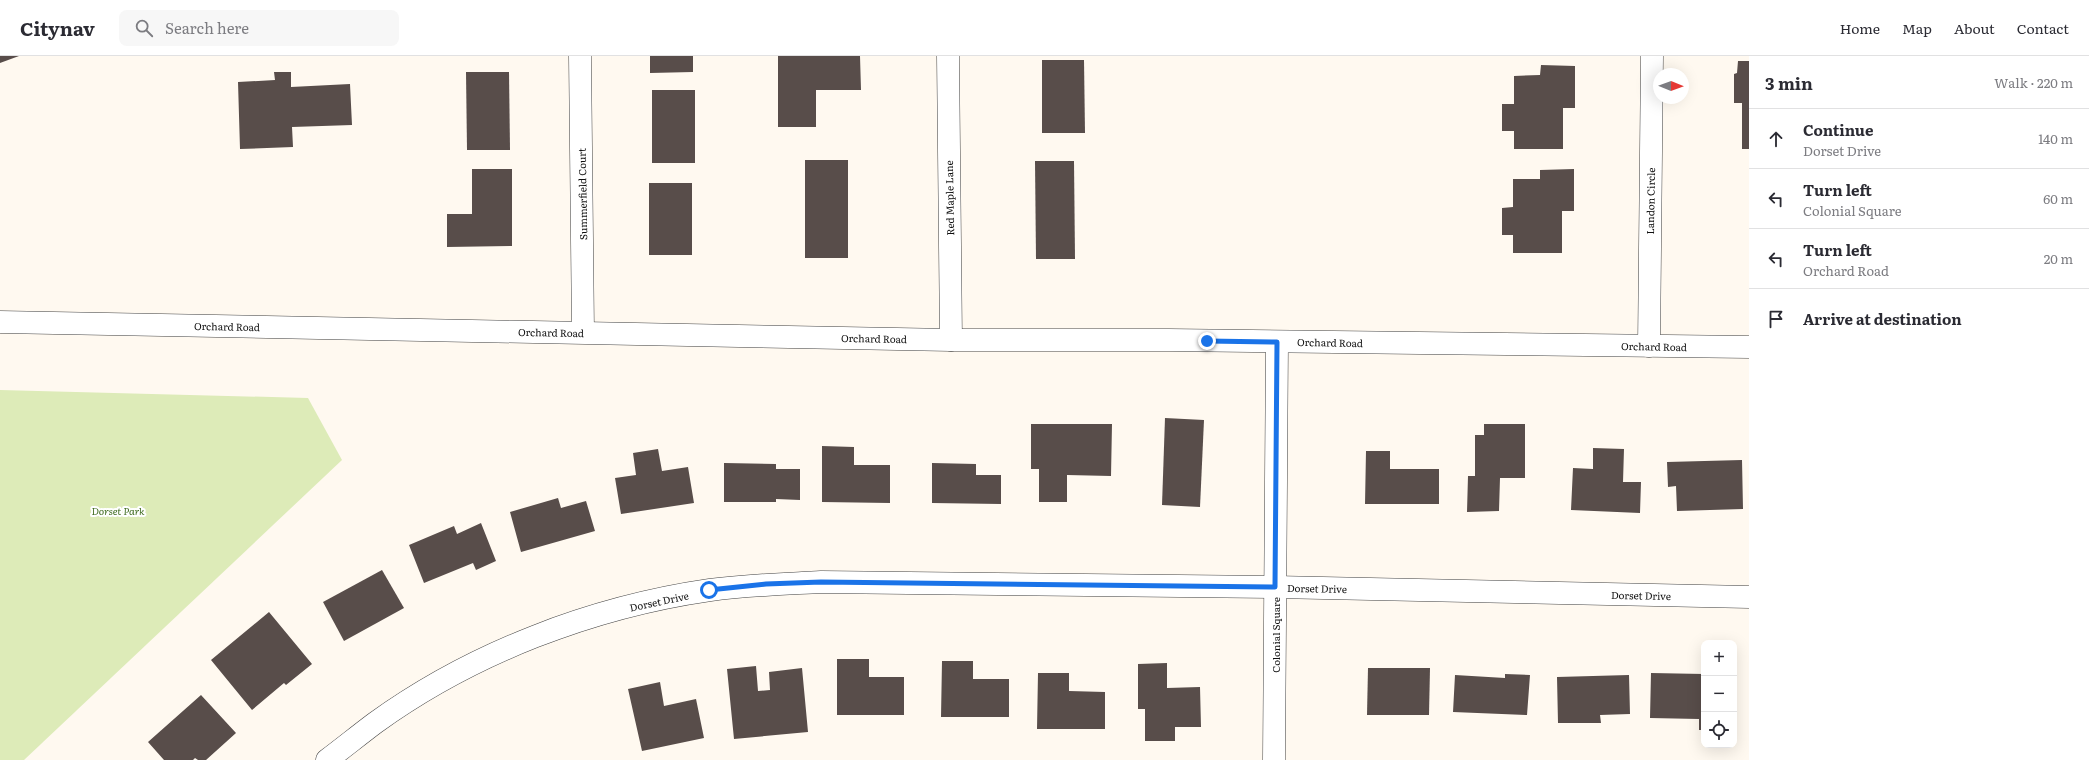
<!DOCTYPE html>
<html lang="en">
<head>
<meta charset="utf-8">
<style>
  body { margin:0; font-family:Literata,serif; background:#f7f7f7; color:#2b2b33 }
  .controls { position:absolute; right:12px; bottom:12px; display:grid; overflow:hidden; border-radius:8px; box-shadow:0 4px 16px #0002 }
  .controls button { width:36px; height:36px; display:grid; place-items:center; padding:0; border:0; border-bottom:1px solid #e1e1e2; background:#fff; color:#2b2b33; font:20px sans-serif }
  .compass { position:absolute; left:1653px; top:12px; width:36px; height:36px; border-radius:50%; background:#fff; box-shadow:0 4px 16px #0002; rotate:91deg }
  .stop { position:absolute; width:12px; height:12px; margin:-9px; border:3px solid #1a73e8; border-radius:50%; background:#fff }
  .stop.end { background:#1a73e8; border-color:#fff; box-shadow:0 1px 4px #0008 }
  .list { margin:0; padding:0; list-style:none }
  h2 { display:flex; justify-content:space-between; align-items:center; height:52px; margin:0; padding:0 16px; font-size:17px }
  h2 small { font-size:13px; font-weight:400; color:#7c7c81 }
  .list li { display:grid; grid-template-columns:26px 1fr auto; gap:12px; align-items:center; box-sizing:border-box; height:60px; padding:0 16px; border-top:1px solid #e1e1e2 }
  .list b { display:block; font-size:15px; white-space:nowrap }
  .list p { margin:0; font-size:13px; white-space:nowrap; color:#7c7c81 }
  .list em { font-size:13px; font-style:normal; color:#7c7c81 }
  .icon { flex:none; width:22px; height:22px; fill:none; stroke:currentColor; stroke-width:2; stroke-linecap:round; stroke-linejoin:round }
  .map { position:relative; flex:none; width:1749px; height:704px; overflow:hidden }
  header { display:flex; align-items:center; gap:24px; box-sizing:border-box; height:56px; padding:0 20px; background:#fff; border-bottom:1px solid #e1e1e2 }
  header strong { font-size:19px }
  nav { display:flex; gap:22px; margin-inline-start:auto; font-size:14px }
  .search { width:280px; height:36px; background:#f7f7f7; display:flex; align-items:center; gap:10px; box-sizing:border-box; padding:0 14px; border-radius:8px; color:#7c7c81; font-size:15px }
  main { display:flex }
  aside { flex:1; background:#fff }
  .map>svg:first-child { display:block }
  .green { fill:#ddebb8 }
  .building { fill:#584d4a }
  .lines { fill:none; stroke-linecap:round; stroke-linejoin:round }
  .minor-casing { stroke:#424242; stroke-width:23 }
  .minor { stroke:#fff; stroke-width:22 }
  .route { stroke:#1a73e8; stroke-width:5 }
  .labels { text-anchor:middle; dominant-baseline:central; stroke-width:4; stroke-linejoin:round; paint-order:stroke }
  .street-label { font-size:10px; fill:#0f0f0f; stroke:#fff }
  .park-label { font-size:10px; font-style:italic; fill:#3c691c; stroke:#fff }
</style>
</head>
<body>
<header>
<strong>Citynav</strong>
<div class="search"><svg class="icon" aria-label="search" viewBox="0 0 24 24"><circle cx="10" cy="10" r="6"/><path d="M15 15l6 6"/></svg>Search here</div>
<nav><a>Home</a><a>Map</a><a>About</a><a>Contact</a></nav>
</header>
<main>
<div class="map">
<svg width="1749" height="704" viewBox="0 0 1749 704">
  <rect width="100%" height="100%" fill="#fff9f0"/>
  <path class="green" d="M 0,334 L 308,342 L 342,404 L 24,704 L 0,704 Z"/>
  <g class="building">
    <path d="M 0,0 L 19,0 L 0,7 Z"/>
    <path d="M 650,0 L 693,0 L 693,16 L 650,17 Z"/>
    <path d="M 778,0 L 860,0 L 861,34 L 816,34 L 816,71 L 778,71 Z"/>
    <path d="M 1042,4 L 1084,4 L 1085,77 L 1042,77 Z"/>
    <path d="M 1738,5 L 1749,5 L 1749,93 L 1742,93 L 1742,47 L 1734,47 L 1734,18 L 1737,17 Z"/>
    <path d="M 1541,9 L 1575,10 L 1575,52 L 1563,52 L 1563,93 L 1514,93 L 1514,75 L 1502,75 L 1502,48 L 1514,48 L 1514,20 L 1540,19 Z"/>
    <path d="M 274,16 L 291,16 L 291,31 L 350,28 L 352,69 L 292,71 L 293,91 L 240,93 L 238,26 L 275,24 Z"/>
    <path d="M 466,16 L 509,16 L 510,94 L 467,94 Z"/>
    <rect x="652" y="34" width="43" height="73"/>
    <rect x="805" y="104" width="43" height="98"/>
    <path d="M 1035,105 L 1074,105 L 1075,203 L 1036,203 Z"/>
    <path d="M 472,113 L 512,113 L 512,190 L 447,191 L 447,158 L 472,158 Z"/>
    <path d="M 1574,113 L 1574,155 L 1562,155 L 1562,197 L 1513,197 L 1513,179 L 1502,179 L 1502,152 L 1513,151 L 1513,123 L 1540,123 L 1540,114 Z"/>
    <rect x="649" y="127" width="43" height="72"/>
    <path d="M 1165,362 L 1204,364 L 1200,451 L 1162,449 Z"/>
    <path d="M 1031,368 L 1112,368 L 1111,420 L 1067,419 L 1067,446 L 1039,446 L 1039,413 L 1031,413 Z"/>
    <path d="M 1484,368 L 1525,368 L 1525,422 L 1500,422 L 1499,455 L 1467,456 L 1468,420 L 1475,420 L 1475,379 L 1484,379 Z"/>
    <path d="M 822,390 L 854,391 L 854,409 L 890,409 L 890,447 L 822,446 Z"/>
    <path d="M 1593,392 L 1624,393 L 1623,426 L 1641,426 L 1640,457 L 1571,454 L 1573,412 L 1593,413 Z"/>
    <path d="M 658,393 L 662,415 L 688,411 L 694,447 L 621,458 L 615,422 L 636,419 L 633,397 Z"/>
    <path d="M 1366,395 L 1390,395 L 1390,413 L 1439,413 L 1439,448 L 1365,448 Z"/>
    <path d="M 1742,404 L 1743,453 L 1677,455 L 1676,430 L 1668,431 L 1667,406 Z"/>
    <path d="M 724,407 L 776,408 L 776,413 L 800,413 L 800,444 L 776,443 L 776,446 L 724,446 Z"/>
    <path d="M 932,407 L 976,408 L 976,419 L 1001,419 L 1001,448 L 932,447 Z"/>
    <path d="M 558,442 L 561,452 L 586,445 L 595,475 L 521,496 L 510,456 Z"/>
    <path d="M 481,467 L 496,505 L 476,514 L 473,507 L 424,527 L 409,489 L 454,470 L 457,478 Z"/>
    <path d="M 382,514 L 404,552 L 344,585 L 323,546 Z"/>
    <path d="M 269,556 L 312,608 L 286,629 L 284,627 L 252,654 L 211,604 Z"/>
    <path d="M 837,603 L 869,603 L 869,621 L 904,621 L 904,659 L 837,659 Z"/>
    <path d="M 942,605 L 973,605 L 973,623 L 1009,623 L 1009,661 L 941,661 Z"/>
    <path d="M 1167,607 L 1167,632 L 1200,631 L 1201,671 L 1175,671 L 1175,685 L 1145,685 L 1145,653 L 1138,653 L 1138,608 Z"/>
    <path d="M 756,610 L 758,635 L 770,634 L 769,616 L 802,612 L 808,676 L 734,683 L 727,613 Z"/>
    <path d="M 1368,612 L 1430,612 L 1429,659 L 1367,659 Z"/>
    <path d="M 1038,617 L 1069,617 L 1069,635 L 1105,636 L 1105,673 L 1037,673 Z"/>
    <path d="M 1651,617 L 1704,618 L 1704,674 L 1699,674 L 1699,663 L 1650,662 Z"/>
    <path d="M 1505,618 L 1530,619 L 1527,659 L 1453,656 L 1455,619 L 1505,622 Z"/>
    <path d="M 1629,619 L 1630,658 L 1600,659 L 1601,667 L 1558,667 L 1557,621 Z"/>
    <path d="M 660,626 L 664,650 L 696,643 L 704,682 L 642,695 L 628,633 Z"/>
    <path d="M 201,639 L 236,677 L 206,704 L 198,704 L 195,702 L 193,704 L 164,704 L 148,686 Z"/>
  </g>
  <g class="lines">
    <g class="minor-casing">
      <g id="minor">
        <path d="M 580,0 L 583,276"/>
        <path d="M 948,0 L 951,284"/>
        <path d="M 0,266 L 951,284 L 1169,284 L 1749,291"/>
        <path d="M 1649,290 L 1652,0"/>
        <path d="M 327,704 C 343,692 359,679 375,667 C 472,597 592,551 710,534 C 747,529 784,528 821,526 L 1275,531 L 1749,541"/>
        <path d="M 1274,704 L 1277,286"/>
      </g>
    </g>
    <use href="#minor" class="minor"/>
  </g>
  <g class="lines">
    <path class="route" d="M 709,534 L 766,528 L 821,526 L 1275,531 L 1277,286 L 1207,285"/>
  </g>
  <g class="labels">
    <g class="street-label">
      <text transform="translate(582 138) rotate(-91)">Summerfield Court</text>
      <text transform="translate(949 142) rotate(-91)">Red Maple Lane</text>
      <text transform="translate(1650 145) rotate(-89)">Landon Circle</text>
      <text transform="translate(227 270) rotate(1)">Orchard Road</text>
      <text transform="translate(551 276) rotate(1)">Orchard Road</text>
      <text transform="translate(874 282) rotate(1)">Orchard Road</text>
      <text transform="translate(1330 286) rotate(1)">Orchard Road</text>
      <text transform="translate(1654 290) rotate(1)">Orchard Road</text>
      <text transform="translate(1317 532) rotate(1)">Dorset Drive</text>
      <text transform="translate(1641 539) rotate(1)">Dorset Drive</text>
      <text transform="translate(659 545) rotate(-12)">Dorset Drive</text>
      <text transform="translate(1275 579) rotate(-90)">Colonial Square</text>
    </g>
    <g class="park-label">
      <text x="118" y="454">Dorset Park</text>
    </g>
  </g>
</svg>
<div class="controls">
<button>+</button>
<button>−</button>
<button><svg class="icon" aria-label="locate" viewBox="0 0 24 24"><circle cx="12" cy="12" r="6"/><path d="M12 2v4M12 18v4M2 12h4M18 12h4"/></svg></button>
</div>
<svg class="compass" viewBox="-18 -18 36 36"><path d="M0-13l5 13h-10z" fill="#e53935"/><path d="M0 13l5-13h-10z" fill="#7c7c81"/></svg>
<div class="stop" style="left:709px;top:534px"></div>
<div class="stop end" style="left:1207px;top:285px"></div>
</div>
<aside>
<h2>3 min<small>Walk · 220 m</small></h2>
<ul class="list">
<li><svg class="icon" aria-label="ahead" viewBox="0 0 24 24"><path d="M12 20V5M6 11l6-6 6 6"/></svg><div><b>Continue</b><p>Dorset Drive</p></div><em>140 m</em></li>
<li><svg class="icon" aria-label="left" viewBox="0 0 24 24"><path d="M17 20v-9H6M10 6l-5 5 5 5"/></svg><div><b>Turn left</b><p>Colonial Square</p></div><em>60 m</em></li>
<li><svg class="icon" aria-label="left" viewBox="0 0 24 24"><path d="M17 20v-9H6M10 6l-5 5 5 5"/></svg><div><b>Turn left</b><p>Orchard Road</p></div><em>20 m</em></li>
<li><svg class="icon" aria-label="arrive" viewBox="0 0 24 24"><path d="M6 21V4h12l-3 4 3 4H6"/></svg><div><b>Arrive at destination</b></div></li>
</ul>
</aside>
</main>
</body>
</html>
